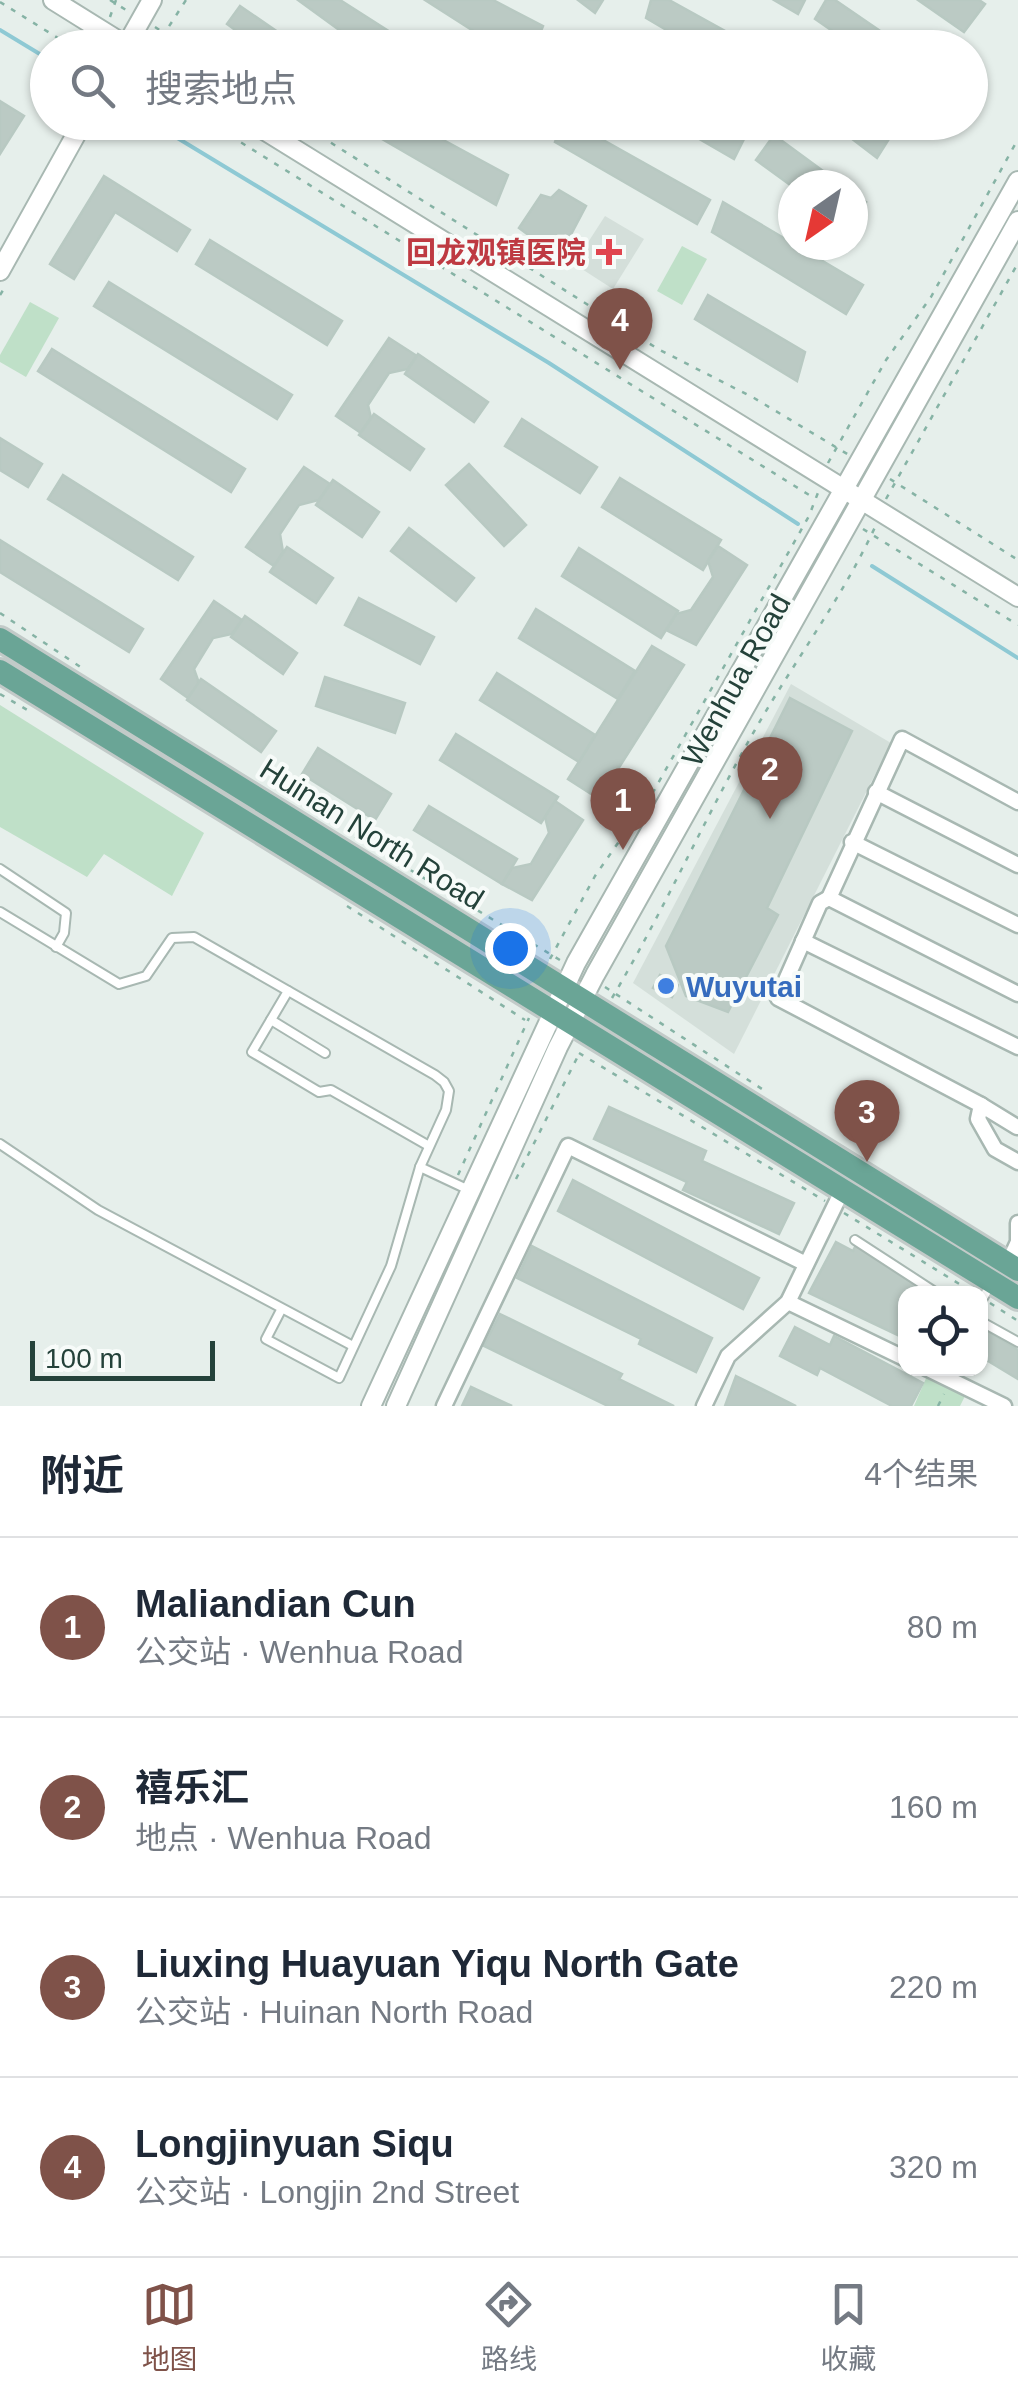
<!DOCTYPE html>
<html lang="zh">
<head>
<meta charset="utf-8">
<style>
  body { margin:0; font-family:Helvetica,"Noto Sans SC",sans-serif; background:#f2f2f3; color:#1f2937 }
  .controls { position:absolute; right:30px; bottom:30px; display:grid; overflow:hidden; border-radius:20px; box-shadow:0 2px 8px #0004 }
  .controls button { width:90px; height:90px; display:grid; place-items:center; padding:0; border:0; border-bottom:2px solid #e0e1e3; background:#fff; color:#1f2937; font:50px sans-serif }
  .compass { position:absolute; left:778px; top:170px; width:90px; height:90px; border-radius:50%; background:#fff; box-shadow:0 2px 8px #0004; rotate:214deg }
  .scale { position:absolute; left:30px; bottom:25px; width:185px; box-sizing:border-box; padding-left:10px; border:5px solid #24423a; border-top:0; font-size:28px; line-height:35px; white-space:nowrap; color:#24423a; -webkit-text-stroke:8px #f7fbf9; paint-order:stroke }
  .you { position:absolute; left:510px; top:948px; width:35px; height:35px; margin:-25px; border:8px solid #fff; border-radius:50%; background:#1a73e8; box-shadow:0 0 0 15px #1a73e833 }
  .badge { display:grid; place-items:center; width:65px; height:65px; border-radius:50%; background:#7f5249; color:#fff; font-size:32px; font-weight:700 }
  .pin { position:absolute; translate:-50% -82px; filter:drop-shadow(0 2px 5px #0008) }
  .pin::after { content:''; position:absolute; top:52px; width:35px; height:30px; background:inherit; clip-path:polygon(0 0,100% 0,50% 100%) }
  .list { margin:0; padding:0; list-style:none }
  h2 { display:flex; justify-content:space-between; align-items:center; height:130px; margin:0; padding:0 40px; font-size:42px }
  h2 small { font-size:32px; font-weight:400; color:#747a83 }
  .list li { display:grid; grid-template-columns:65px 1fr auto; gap:30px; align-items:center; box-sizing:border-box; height:180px; padding:0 40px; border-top:2px solid #e0e1e3 }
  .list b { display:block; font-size:38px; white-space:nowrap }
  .list p { margin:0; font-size:32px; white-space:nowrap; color:#747a83 }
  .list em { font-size:32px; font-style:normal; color:#747a83 }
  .icon { flex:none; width:55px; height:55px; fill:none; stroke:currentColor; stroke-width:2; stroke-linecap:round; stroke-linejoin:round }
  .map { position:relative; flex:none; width:1018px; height:1406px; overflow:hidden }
  .search { position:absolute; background:#fff; box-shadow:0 2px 8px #0004; left:30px; right:30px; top:30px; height:110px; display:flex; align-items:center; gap:25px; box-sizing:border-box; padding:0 35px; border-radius:55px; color:#747a83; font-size:38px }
  .sheet { height:850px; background:#fff }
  nav { display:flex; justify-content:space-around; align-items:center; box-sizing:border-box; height:140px; border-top:2px solid #e0e1e3; background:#fff; font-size:28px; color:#747a83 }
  nav a { display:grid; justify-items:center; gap:5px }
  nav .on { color:#7f5249 }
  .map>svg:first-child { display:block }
  .built { fill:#d4dfda }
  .green { fill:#bfe0c8 }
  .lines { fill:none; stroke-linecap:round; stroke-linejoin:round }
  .stream { stroke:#8ec9d4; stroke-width:4 }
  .building { fill:#bbcac4; stroke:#b8c9c2; stroke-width:2.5 }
  .service-casing { stroke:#a8b8b2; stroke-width:12 }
  .minor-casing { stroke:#a8b8b2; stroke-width:19 }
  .tertiary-casing { stroke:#a8b8b2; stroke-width:22 }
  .primary-casing { stroke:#c2cac8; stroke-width:28 }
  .path { stroke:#86b3a5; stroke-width:2.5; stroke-dasharray:5 8; stroke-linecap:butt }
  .service { stroke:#fff; stroke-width:8 }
  .minor { stroke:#fff; stroke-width:14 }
  .tertiary { stroke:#fff; stroke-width:18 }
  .primary { stroke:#6aa596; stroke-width:22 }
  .health-dot { fill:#e0444e; stroke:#f7fbf9; stroke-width:4 }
  .shop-dot { fill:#3f7fe0; stroke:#f7fbf9; stroke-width:4 }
  .labels { text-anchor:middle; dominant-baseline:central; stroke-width:8; stroke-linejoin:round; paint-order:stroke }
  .health-label { font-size:30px; font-weight:bold; fill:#be3a42; stroke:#f7fbf9; text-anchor:end }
  .street-label { font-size:30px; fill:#24423a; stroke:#f7fbf9 }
  .shop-label { font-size:30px; font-weight:bold; fill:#366cbe; stroke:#f7fbf9; text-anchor:start }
</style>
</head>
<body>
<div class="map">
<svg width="1018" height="1406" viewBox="0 0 1018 1406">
  <rect width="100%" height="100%" fill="#e6efeb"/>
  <g class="built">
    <path d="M 605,216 L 644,239 L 613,289 L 574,264 Z"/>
    <path d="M 791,684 L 891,743 L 734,1054 L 633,983 Z"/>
  </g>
  <g class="green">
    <path d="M 682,246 L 707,259 L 682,305 L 657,291 Z"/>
    <path d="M 30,302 L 59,318 L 26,377 L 0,362 L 0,355 Z"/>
    <path d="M 0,705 L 204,833 L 172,896 L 104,854 L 87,877 L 0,827 Z"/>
    <path d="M 927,1376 L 966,1394 L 960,1406 L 914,1406 Z"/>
  </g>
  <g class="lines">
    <g class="stream">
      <path d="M 0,30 L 48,59"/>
      <path d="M 151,122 L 549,363 L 798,524"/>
      <path d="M 872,566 L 1018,658"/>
    </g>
  </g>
  <g class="building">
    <path d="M 298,0 L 340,0 L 390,32 L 381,48 L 364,48 Z"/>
    <path d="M 425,0 L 493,0 L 543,26 L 534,48 L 500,48 Z"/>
    <path d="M 578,0 L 603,0 L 595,13 Z"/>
    <path d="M 651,0 L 669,0 L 756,48 L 697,48 L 646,18 Z"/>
    <path d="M 774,0 L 805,0 L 798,14 Z"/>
    <path d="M 826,0 L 835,0 L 905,48 L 857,48 L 815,19 Z"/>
    <path d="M 918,0 L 979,0 L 985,4 L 964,32 Z"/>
    <path d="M 240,6 L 301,48 L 260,48 L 227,24 Z"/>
    <path d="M 0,101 L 24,116 L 0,154 Z"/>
    <path d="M 365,122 L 410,122 L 508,175 L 496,205 L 363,128 Z"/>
    <path d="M 563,122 L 571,122 L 710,200 L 697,224 L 555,142 Z"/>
    <path d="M 670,122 L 742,122 L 750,127 L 734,159 Z"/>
    <path d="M 830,122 L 875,122 L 892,134 L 877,158 Z"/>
    <path d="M 774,135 L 842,185 L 793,187 L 756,160 Z"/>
    <path d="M 104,176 L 190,230 L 177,251 L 115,212 L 74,279 L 50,264 Z"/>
    <path d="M 559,190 L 586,206 L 567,242 L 557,236 L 546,248 L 519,228 L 541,195 L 551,198 Z"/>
    <path d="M 853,193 L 866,202 L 853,220 Z"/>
    <path d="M 723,202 L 863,285 L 846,314 L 712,232 Z"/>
    <path d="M 210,240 L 342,321 L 327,345 L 196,264 Z"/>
    <path d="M 109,282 L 292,395 L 277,419 L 94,306 Z"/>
    <path d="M 708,295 L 805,352 L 797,381 L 695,319 Z"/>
    <path d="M 389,338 L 417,356 L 408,369 L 389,373 L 368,405 L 371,418 L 361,433 L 336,416 Z"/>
    <path d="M 52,349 L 245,469 L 231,492 L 38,371 Z"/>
    <path d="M 418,354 L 488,402 L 474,422 L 405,374 Z"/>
    <path d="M 374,414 L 424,449 L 410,470 L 359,435 Z"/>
    <path d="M 522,419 L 597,467 L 580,493 L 505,446 Z"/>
    <path d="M 0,438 L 42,464 L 28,487 L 0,470 Z"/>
    <path d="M 469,464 L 526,525 L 504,546 L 446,485 Z"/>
    <path d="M 304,467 L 330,484 L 319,500 L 299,505 L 280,534 L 283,552 L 274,566 L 246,547 Z"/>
    <path d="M 63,475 L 193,557 L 178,580 L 48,499 Z"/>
    <path d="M 620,478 L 721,540 L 703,570 L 602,507 Z"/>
    <path d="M 333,480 L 379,512 L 362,537 L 316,505 Z"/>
    <path d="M 409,528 L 474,578 L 456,601 L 391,551 Z"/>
    <path d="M 0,540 L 143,629 L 129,652 L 0,572 Z"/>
    <path d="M 718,546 L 747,565 L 696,645 L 666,630 L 676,614 L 691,610 L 713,577 L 708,561 Z"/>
    <path d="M 287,547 L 333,578 L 316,603 L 270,572 Z"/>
    <path d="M 579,548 L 678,611 L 661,638 L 562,576 Z"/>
    <path d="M 359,598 L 434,637 L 420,664 L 345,625 Z"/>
    <path d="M 214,601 L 242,620 L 232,634 L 213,638 L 194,669 L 199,683 L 188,698 L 161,679 Z"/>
    <path d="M 536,609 L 635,671 L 618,699 L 519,638 Z"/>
    <path d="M 245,616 L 297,653 L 283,674 L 231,637 Z"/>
    <path d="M 652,646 L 684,665 L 599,799 L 568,779 Z"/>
    <path d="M 497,673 L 595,735 L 579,762 L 480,700 Z"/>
    <path d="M 325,677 L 405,703 L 395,733 L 316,706 Z"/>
    <path d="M 201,679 L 276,731 L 261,752 L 187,700 Z"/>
    <path d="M 790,698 L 852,731 L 767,908 L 778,915 L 728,1012 L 686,996 L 666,946 Z"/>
    <path d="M 456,734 L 558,797 L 541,823 L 440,760 Z"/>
    <path d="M 318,748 L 391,794 L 375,820 L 302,774 Z"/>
    <path d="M 555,801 L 583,820 L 532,900 L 502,884 L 512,868 L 531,864 L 549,833 L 545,817 Z"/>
    <path d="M 429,806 L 517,859 L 502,884 L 414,830 Z"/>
    <path d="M 660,975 L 678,985 L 672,997 L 653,988 Z"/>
    <path d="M 609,1107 L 706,1151 L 702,1161 L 794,1203 L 779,1234 L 683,1190 L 687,1182 L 594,1139 Z"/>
    <path d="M 573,1180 L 759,1278 L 743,1309 L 558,1211 Z"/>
    <path d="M 836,1242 L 853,1251 L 856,1245 L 930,1294 L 906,1294 L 906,1339 L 809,1293 Z"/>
    <path d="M 532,1246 L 712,1338 L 696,1372 L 639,1344 L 641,1339 L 517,1278 Z"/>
    <path d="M 500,1314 L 622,1374 L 619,1379 L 674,1406 L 608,1406 L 484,1346 Z"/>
    <path d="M 980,1326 L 1018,1350 L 1018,1379 L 980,1356 Z"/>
    <path d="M 795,1327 L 830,1345 L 834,1336 L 923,1383 L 911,1406 L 892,1406 L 820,1368 L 817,1375 L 780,1356 Z"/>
    <path d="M 736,1376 L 796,1406 L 725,1406 Z"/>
    <path d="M 471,1387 L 512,1406 L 462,1406 Z"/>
  </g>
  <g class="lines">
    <g class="service-casing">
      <g id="service">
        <path d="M 0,869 L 66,913 L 64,933 L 56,947"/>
        <path d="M 0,912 L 119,984 L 146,976 L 172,938 L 194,937 L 435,1075 L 444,1082 L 449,1091 L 446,1110 L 420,1167 L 469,1190"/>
        <path d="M 288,991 L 252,1052 L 319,1092 L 331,1090 L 429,1146"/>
        <path d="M 271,1020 L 325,1053"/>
        <path d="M 0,1144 L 98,1210 L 353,1346"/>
        <path d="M 855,1240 L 938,1294"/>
        <path d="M 980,1303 L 990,1286"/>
        <path d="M 281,1310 L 266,1339 L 339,1378 L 391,1266 L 420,1167"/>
        <path d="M 980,1321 L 1018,1342"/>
      </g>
    </g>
    <g class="minor-casing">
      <g id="minor">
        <path d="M 876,792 L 1018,865"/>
        <path d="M 852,842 L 1018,925"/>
        <path d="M 829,898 L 902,739 L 1018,802"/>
        <path d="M 803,941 L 1018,1047"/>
        <path d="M 1018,994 L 829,898 L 820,903 L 778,998 L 981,1105 L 978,1119 L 995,1149 L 1018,1162"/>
        <path d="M 981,1105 L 1017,1127"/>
        <path d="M 1008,1264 L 1018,1242 L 1018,1223"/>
        <path d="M 788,1302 L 906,1359"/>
        <path d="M 926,1368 L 1004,1406"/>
        <path d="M 444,1406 L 568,1146 L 806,1264"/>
        <path d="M 704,1406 L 728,1356 L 788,1302 L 842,1191"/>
      </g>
    </g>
    <g class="tertiary-casing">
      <g id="tertiary">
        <path d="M 53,0 L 130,48"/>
        <path d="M 125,48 L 152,0"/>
        <path d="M 251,122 L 1018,597"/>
        <path d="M 0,271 L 83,122"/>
        <path d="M 371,1406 L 576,963 L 1018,181"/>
        <path d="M 396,1406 L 558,1047 L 595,975 L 1018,221"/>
      </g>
    </g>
    <g class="primary-casing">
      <g id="primary">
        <path d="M 0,639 L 1018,1270"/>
        <path d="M 0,671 L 1018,1298"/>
      </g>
    </g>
    <g class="path">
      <path d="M 110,0 L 126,10"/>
      <path d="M 0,2 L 74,48"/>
      <path d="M 110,17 L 116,0"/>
      <path d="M 155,27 L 187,48"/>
      <path d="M 155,48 L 186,0"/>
      <path d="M 208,122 L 814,498"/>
      <path d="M 298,122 L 658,349 L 754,398 L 849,455"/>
      <path d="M 0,295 L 7,284"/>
      <path d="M 828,463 L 886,360 L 931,297 L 1018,139"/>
      <path d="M 890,479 L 1018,560"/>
      <path d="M 886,499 L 1018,263"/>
      <path d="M 863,529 L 1018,625"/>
      <path d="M 0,613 L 82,668"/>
      <path d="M 0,694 L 29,711"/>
      <path d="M 344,830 L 560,960"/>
      <path d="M 347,906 L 525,1020"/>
      <path d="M 550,959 L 595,876 L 652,794 L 809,516 L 819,490"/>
      <path d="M 605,987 L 762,1089"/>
      <path d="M 612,998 C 663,912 703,822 752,735 C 792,664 842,599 876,525"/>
      <path d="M 579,1053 L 825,1201"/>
      <path d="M 458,1175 L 529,1018"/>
      <path d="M 516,1179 L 580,1052"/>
      <path d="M 844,1213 L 974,1293"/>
      <path d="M 990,1303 L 1018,1321"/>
      <path d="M 938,1406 L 944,1394"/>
    </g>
    <use href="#service" class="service"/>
    <use href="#minor" class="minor"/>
    <use href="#tertiary" class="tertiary"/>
    <use href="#primary" class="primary"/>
  </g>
  <path class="health-dot" d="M604 237h10v10h10v10h-10v10h-10v-10h-10v-10h10z"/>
  <circle class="shop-dot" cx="666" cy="986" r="10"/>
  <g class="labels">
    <g class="health-label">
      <text x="586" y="252">回龙观镇医院</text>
    </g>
    <g class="street-label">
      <text transform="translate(736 680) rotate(-61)">Wenhua Road</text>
      <text transform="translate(372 834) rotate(32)">Huinan North Road</text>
    </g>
    <g class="shop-label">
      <text x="686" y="986">Wuyutai</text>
    </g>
  </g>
</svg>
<div class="controls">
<button><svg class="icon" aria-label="locate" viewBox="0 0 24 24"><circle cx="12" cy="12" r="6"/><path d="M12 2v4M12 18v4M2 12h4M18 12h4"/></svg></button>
</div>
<svg class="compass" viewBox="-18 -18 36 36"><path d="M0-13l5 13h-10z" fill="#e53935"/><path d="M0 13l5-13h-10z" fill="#747a83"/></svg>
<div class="scale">100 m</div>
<div class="you"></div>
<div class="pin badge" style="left:623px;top:850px">1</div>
<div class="pin badge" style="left:770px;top:819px">2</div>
<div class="pin badge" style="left:867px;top:1162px">3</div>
<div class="pin badge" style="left:620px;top:370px">4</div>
<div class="search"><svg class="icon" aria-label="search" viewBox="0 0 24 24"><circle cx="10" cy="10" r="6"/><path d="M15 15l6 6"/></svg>搜索地点</div>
</div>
<section class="sheet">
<h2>附近<small>4个结果</small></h2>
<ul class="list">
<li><span class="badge">1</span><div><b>Maliandian Cun</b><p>公交站 · Wenhua Road</p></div><em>80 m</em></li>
<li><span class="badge">2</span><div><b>禧乐汇</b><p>地点 · Wenhua Road</p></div><em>160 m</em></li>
<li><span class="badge">3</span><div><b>Liuxing Huayuan Yiqu North Gate</b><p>公交站 · Huinan North Road</p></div><em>220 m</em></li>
<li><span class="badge">4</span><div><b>Longjinyuan Siqu</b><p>公交站 · Longjin 2nd Street</p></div><em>320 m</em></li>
</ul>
</section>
<nav>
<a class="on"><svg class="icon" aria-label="map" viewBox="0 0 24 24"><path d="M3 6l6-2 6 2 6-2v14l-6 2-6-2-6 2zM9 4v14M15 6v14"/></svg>地图</a>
<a><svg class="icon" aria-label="directions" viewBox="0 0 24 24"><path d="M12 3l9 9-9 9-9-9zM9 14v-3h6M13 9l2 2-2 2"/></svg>路线</a>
<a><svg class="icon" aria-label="saved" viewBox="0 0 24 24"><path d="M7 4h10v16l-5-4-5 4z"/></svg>收藏</a>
</nav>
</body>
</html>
